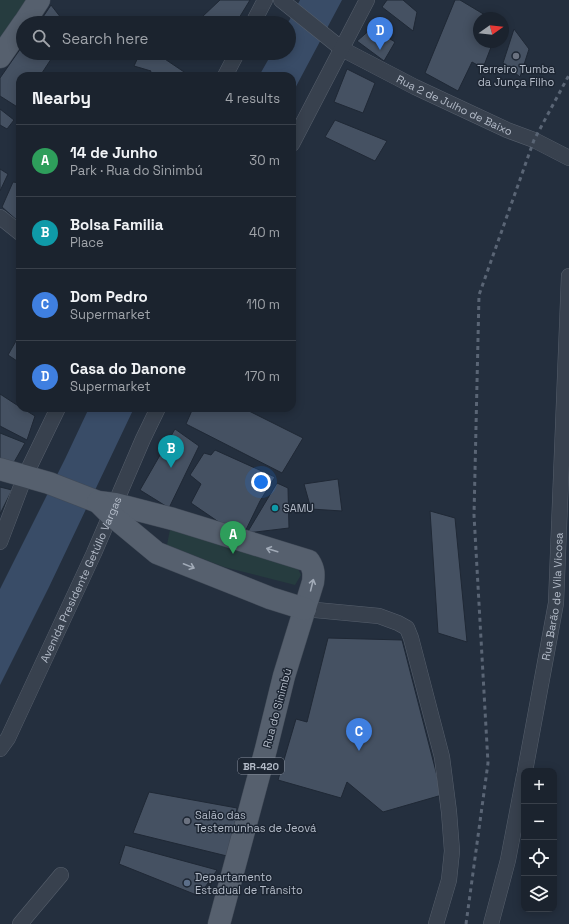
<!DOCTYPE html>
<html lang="en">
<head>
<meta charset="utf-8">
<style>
  body { margin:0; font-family:"Space Grotesk",sans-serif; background:#242b36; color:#f1f3f6 }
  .controls { position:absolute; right:12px; bottom:12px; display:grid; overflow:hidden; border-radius:8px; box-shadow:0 2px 10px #0003 }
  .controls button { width:36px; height:36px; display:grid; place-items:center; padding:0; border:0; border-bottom:1px solid #39404a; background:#1b232e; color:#f1f3f6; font:20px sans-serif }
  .compass { position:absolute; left:473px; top:12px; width:36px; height:36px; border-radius:50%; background:#1b232e; box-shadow:0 2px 10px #0003; rotate:75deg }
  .you { position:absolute; left:261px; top:482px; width:14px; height:14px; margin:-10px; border:3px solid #fff; border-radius:50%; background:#1a73e8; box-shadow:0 0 0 6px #1a73e833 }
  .badge { display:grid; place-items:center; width:26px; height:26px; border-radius:50%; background:#1a73e8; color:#fff; font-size:13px; font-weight:700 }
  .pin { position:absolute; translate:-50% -33px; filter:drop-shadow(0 1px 2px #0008) }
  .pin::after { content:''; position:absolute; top:21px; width:14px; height:12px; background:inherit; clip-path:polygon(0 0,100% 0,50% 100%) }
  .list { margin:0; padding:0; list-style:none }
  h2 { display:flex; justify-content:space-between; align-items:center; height:52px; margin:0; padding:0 16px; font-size:17px }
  h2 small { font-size:13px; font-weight:400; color:#a0a4aa }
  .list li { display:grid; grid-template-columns:26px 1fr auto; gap:12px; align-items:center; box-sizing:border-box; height:72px; padding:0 16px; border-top:1px solid #39404a }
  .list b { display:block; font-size:15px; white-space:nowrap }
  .list p { margin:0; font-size:13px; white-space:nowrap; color:#a0a4aa }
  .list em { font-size:13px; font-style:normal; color:#a0a4aa }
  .icon { flex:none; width:22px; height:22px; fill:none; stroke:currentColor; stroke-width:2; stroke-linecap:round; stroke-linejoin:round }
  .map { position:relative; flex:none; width:569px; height:924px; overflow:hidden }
  .search { position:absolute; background:#1b232e; box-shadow:0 2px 10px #0003; left:16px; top:16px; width:280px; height:44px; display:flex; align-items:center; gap:10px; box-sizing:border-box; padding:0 14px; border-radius:22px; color:#a0a4aa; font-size:15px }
  .panel { position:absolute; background:#1b232e; box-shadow:0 2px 10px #0003; left:16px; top:72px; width:280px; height:340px; border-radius:12px }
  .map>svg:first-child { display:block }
  .green { fill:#263c3f }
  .water { fill:#394c67 }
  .building { fill:#455162; stroke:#1f2835 }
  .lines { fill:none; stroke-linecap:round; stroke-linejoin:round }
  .street-casing { stroke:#565f6c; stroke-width:16 }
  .primary-casing { stroke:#414a57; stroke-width:23 }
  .street { stroke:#38414e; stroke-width:15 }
  .primary { stroke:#56606e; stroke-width:22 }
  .rail { stroke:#5a6575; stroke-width:3; stroke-dasharray:4 4; stroke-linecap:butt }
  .oneway { stroke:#a1aab7 }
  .worship-dot { fill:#6b7280; stroke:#1d2633; stroke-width:1.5 }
  .culture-dot { fill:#0f9aa8; stroke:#1d2633; stroke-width:1.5 }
  .service-dot { fill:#5c6f8a; stroke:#1d2633; stroke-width:1.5 }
  .labels { text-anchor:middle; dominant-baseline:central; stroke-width:3; stroke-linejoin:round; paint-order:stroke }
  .shield { fill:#1d2633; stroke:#878f9c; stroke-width:1 }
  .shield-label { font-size:10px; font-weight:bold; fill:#b4bcc9 }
  .poi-label { font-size:11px; fill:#b4bcc9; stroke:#1d2633; text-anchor:start }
  .street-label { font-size:11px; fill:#b4bcc9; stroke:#1d2633 }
</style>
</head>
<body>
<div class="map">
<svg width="569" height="924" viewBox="0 0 569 924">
  <rect width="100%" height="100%" fill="#242f3e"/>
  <g class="green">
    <path d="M 0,0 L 29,0 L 0,42 Z"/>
    <path d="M 171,524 L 298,569 L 301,575 L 295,585 L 224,567 L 167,545 Z"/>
  </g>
  <g class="water">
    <path d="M 300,0 L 342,0 L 292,94 L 292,76 L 259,76 L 272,53 L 289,53 L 289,23 L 288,23 Z"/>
    <path d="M 89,408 L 134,408 L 49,587 L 0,685 L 0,589 L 65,459 Z"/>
  </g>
  <g class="building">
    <path d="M 220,0 L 250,0 L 236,23 L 209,23 L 202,17 Z"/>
    <path d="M 387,0 L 403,0 L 417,12 L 413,31 L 382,7 Z"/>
    <path d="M 455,0 L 460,0 L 490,18 L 479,18 L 479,42 L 493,42 L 483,68 L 472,62 L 458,91 L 425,73 Z"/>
    <path d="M 51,5 L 65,23 L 39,23 Z"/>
    <path d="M 372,28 L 395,42 L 384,61 L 357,41 Z"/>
    <path d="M 514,29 L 529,49 L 520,77 L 503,63 Z"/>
    <path d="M 23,45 L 23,53 L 55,53 L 40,76 L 20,76 L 20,106 L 19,108 L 0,96 L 0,78 Z"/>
    <path d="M 140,53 L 156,53 L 190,76 L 149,76 L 151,71 L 134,66 Z"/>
    <path d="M 347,69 L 375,83 L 363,113 L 334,102 Z"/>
    <path d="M 0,109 L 14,120 L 7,129 L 0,125 Z"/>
    <path d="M 335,120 L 387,141 L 375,161 L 325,137 Z"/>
    <path d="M 0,169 L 8,174 L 0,191 Z"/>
    <path d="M 13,182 L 20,183 L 20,223 L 2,207 Z"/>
    <path d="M 20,334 L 20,363 L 8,355 Z"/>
    <path d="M 0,394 L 20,407 L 20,408 L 22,408 L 35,416 L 27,440 L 0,426 Z"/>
    <path d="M 193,408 L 243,408 L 303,438 L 282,473 L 186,424 Z"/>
    <path d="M 175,429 L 199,446 L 169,508 L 140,490 Z"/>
    <path d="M 0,433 L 25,443 L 13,464 L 0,460 Z"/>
    <path d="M 215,450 L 275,477 L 260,501 L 242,538 L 191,503 L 201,484 L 190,475 L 204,453 L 211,455 Z"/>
    <path d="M 338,479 L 342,511 L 311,509 L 304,484 Z"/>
    <path d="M 277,483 L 288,488 L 289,528 L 247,533 Z"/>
    <path d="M 0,487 L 12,490 L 0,514 Z"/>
    <path d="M 430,511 L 455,518 L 467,642 L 438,633 Z"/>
    <path d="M 328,638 L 402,640 L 442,795 L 383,812 L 347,782 L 341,798 L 278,780 L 296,719 L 307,722 Z"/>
    <path d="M 149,792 L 237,808 L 231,857 L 133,833 Z"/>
    <path d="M 125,845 L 217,870 L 199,896 L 119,864 Z"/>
  </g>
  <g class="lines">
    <g class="street-casing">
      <g id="street">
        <path id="s1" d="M 281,0 L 342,49 L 415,87 L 507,130 L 534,140 L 569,158"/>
        <path d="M 253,23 L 265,0"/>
        <path d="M 225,76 L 237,53"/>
        <path d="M 292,144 L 367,0"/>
        <path d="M 0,217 L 20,233"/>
        <path d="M 0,542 L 25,476 L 58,408"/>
        <path d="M 305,609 L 379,616 L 398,623 L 407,628 L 411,638 L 442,757 L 449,812 L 452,851 L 449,880 L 436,924"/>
        <path id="s2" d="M 0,749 L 8,738 L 94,553 L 143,439 L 158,408"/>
        <path id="s3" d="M 525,771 L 556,603 L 569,276"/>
        <path d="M 20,924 L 61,875"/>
        <path d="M 491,924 L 508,860 L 524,776"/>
      </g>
    </g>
    <g class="primary-casing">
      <g id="primary">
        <path d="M 24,23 L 39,0"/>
        <path d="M 0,57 L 23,24"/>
        <path d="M 0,469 L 49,483 L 98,502 L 115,504 L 173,519 L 309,561 C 314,569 314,574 313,582 L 284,676 L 266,749 L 219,924"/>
        <path d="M 98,502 L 110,514 L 157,553 L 270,598 L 305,609"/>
      </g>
    </g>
    <use href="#street" class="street"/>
    <use href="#primary" class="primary"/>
    <path class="rail" d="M 466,924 L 488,763 L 474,515 L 479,295 L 534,140 L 569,75"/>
  </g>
  <defs><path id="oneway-shaft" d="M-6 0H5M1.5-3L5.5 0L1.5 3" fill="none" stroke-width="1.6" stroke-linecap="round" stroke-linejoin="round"/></defs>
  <g class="oneway">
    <use href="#oneway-shaft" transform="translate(272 550) rotate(-163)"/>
    <use href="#oneway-shaft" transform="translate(189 566) rotate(22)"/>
    <use href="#oneway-shaft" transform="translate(312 585) rotate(-76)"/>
  </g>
  <g class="worship-dot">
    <circle cx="516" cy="56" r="4"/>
    <circle cx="187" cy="821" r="4"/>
  </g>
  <circle class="culture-dot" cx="275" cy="508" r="4"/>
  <circle class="service-dot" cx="187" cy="883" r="4"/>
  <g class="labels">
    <rect class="shield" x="238" y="758" width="46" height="16" rx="3"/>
    <g class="shield-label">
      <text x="261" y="766">BR-420</text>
    </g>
    <g class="poi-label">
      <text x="516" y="69" text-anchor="middle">Terreiro Tumba<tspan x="516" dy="13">da Junça Filho</tspan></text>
      <text x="283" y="508">SAMU</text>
      <text x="195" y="815">Salão das<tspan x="195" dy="13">Testemunhas de Jeová</tspan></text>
      <text x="195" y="877">Departamento<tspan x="195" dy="13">Estadual de Trânsito</tspan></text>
    </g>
    <g class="street-label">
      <text stroke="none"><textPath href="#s1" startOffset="204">Rua 2 de Julho de Baixo</textPath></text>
      <text stroke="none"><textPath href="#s2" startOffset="188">Avenida Presidente Getúlio Vargas</textPath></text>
      <text stroke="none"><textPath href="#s3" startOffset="177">Rua Barão de Vila Vicosa</textPath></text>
      <text transform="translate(277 708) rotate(-75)">Rua do Sinimbú</text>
    </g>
  </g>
</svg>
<div class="controls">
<button>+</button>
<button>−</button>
<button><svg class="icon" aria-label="locate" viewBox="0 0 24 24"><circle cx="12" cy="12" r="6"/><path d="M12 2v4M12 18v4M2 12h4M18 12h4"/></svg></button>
<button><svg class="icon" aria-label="layers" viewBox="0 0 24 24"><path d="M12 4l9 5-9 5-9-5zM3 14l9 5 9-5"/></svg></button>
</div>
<svg class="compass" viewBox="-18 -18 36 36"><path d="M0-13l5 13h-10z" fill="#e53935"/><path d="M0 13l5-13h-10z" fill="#a0a4aa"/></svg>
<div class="you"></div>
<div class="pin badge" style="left:233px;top:554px;background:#2e9e5b">A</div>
<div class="pin badge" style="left:171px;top:468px;background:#0f9aa8">B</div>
<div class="pin badge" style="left:359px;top:751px;background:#3f7fe0">C</div>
<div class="pin badge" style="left:380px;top:50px;background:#3f7fe0">D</div>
<div class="search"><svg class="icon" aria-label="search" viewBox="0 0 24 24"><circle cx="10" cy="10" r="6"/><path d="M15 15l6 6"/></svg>Search here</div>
<section class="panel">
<h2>Nearby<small>4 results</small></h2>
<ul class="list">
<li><span class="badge" style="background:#2e9e5b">A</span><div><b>14 de Junho</b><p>Park · Rua do Sinimbú</p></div><em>30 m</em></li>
<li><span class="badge" style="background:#0f9aa8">B</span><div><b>Bolsa Familia</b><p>Place</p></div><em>40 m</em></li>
<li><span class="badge" style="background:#3f7fe0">C</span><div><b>Dom Pedro</b><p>Supermarket</p></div><em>110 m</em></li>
<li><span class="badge" style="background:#3f7fe0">D</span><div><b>Casa do Danone</b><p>Supermarket</p></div><em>170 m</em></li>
</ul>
</section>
</div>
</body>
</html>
